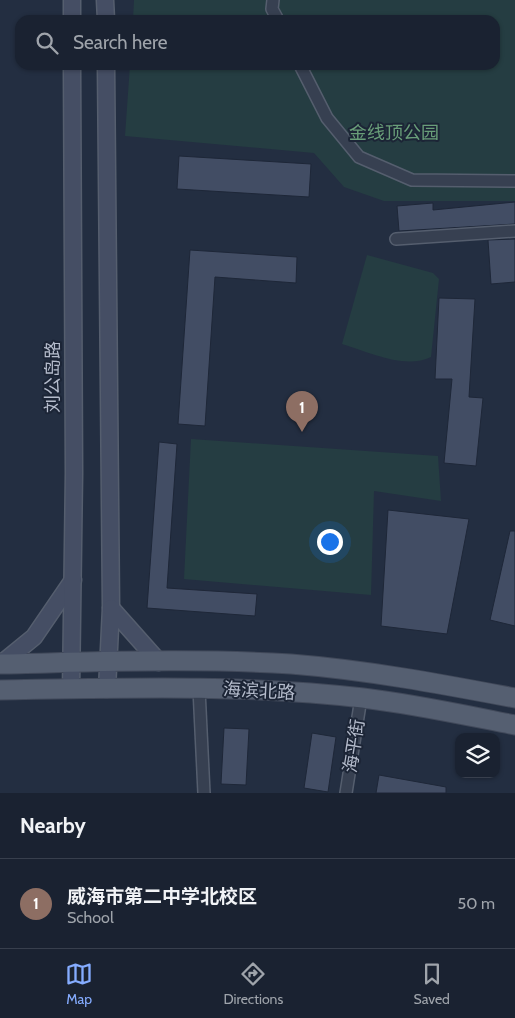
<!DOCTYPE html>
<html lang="en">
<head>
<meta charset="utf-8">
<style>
  body { margin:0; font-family:Cabin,"Noto Sans SC",sans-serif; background:#232a39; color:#f1f3f6 }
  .controls { position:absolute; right:15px; bottom:15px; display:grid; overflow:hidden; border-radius:10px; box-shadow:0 1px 4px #0004 }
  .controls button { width:45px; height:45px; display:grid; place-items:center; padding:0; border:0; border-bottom:1px solid #383f4d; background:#1a2231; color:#f1f3f6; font:25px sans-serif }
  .you { position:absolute; left:329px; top:541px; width:18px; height:18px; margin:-12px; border:4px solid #fff; border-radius:50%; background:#1a73e8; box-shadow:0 0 0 8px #1a73e833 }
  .badge { display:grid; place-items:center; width:32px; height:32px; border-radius:50%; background:#85acff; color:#fff; font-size:16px; font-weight:700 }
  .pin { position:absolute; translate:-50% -41px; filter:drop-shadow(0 1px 2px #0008) }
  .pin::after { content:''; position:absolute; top:26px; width:18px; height:15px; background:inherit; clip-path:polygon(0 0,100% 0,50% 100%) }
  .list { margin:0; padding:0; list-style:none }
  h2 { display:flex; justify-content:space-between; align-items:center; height:65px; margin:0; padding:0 20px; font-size:21px }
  h2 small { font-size:16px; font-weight:400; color:#9fa4ab }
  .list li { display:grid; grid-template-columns:32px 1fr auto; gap:15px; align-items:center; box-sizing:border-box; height:90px; padding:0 20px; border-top:1px solid #383f4d }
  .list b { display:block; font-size:19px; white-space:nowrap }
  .list p { margin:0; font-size:16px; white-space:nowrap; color:#9fa4ab }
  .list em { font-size:16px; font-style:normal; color:#9fa4ab }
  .icon { flex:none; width:28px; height:28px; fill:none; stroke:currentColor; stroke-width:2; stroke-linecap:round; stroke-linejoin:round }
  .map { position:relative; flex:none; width:515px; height:793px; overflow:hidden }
  .search { position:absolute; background:#1a2231; box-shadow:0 1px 4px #0004; left:15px; right:15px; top:15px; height:55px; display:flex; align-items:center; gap:12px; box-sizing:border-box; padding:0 18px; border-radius:15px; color:#9fa4ab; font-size:19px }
  .sheet { height:155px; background:#1a2231 }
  nav { display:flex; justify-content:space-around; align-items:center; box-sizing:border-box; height:70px; border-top:1px solid #383f4d; background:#1a2231; font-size:14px; color:#9fa4ab }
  nav a { display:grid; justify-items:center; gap:2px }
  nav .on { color:#85acff }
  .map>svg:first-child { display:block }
  .green { fill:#253d42 }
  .building { fill:#424d64; stroke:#1e2738 }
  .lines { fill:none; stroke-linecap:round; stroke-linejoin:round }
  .street-casing { stroke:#555e6e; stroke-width:14 }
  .secondary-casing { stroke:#555e6e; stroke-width:19 }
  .primary-casing { stroke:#41495a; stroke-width:21 }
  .street { stroke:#374051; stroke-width:11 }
  .secondary { stroke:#454e64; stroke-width:16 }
  .primary { stroke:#555f71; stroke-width:19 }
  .labels { text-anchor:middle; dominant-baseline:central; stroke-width:4; stroke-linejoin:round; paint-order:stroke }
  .park-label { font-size:18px; fill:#699e79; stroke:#1c2536 }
  .street-label { font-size:18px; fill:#b4bbcb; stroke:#1c2536 }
</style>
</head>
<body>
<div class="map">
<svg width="515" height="793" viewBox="0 0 515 793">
  <rect width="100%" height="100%" fill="#232e41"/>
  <g class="green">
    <path d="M 134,0 L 515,0 L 515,201 L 384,201 L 344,187 L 314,153 L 125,136 L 130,65 L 495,65 L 495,20 L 133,20 Z"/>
    <path d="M 367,255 L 433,273 L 439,279 L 431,357 C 405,370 369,352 342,344 Z"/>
    <path d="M 191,439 L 438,456 L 441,501 L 374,491 L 371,595 L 184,579 Z"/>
  </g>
  <g class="building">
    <path d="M 179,156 L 311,164 L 309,197 L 177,189 Z"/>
    <path d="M 515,202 L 515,224 L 399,231 L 397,206 L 433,203 L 433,210 Z"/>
    <path d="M 515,239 L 515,282 L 491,284 L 488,240 Z"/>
    <path d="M 190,250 L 297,257 L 296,283 L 215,277 L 205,426 L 178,424 Z"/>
    <path d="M 439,298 L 475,299 L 469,397 L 483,398 L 476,466 L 444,463 L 452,379 L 435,379 Z"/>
    <path d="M 159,442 L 177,444 L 167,588 L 257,594 L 255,616 L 147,608 Z"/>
    <path d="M 388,510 L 469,519 L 447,634 L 381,626 Z"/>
    <path d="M 510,531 L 515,531 L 515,626 L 490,620 Z"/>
    <path d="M 224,728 L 249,729 L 246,785 L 221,784 Z"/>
    <path d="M 312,733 L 336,737 L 328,792 L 304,788 Z"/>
    <path d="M 379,775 L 446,787 L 446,793 L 376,793 Z"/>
  </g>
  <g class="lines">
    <g class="street-casing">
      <g id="street">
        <path d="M 273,0 L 272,9 L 278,20"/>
        <path d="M 300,65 L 327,118 L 359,157 L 412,180 L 515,181"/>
        <path d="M 396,239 L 515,231"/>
        <path d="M 199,689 L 204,793"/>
        <path d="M 346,793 L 361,698"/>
      </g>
    </g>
    <g class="secondary-casing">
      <g id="secondary">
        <path d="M 72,0 L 72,20"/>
        <path d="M 105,0 L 106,20"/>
        <path d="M 106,65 L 111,608 L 107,689"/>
        <path d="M 111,608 L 159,662"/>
        <path d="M 1,664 L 34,637 L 73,580"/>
        <path d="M 71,689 L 74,473 L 72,65"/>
      </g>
    </g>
    <g class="primary-casing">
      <g id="primary">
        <path d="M 0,664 C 97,662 195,658 291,664 C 367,670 441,684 515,698"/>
        <path d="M 0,690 C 121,688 242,684 363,698 C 414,704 464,715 515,725"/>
      </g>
    </g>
    <use href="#street" class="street"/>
    <use href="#secondary" class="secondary"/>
    <use href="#primary" class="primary"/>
  </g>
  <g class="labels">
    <g class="park-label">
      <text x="394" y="133">金线顶公园</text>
    </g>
    <g class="street-label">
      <text transform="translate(53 377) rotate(-90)">刘公岛路</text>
      <text transform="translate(259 691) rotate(3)">海滨北路</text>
      <text transform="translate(354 746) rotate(-81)">海平街</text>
    </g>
  </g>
</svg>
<div class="controls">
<button><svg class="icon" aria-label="layers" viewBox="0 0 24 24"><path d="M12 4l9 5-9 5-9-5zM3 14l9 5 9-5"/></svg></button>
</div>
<div class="you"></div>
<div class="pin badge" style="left:302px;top:432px;background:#8d6e63">1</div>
<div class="search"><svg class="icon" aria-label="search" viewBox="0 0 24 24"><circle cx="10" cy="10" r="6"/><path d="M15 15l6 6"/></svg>Search here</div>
</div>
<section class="sheet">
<h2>Nearby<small></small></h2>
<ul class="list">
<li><span class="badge" style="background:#8d6e63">1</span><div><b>威海市第二中学北校区</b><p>School</p></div><em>50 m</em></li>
</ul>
</section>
<nav>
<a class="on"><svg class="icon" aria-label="map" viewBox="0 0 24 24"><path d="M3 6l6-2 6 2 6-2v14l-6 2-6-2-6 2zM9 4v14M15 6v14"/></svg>Map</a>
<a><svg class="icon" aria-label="directions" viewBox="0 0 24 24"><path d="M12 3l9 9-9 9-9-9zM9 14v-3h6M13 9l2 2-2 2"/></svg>Directions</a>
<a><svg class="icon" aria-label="saved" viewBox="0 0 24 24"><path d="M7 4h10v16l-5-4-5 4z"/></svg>Saved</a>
</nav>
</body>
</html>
